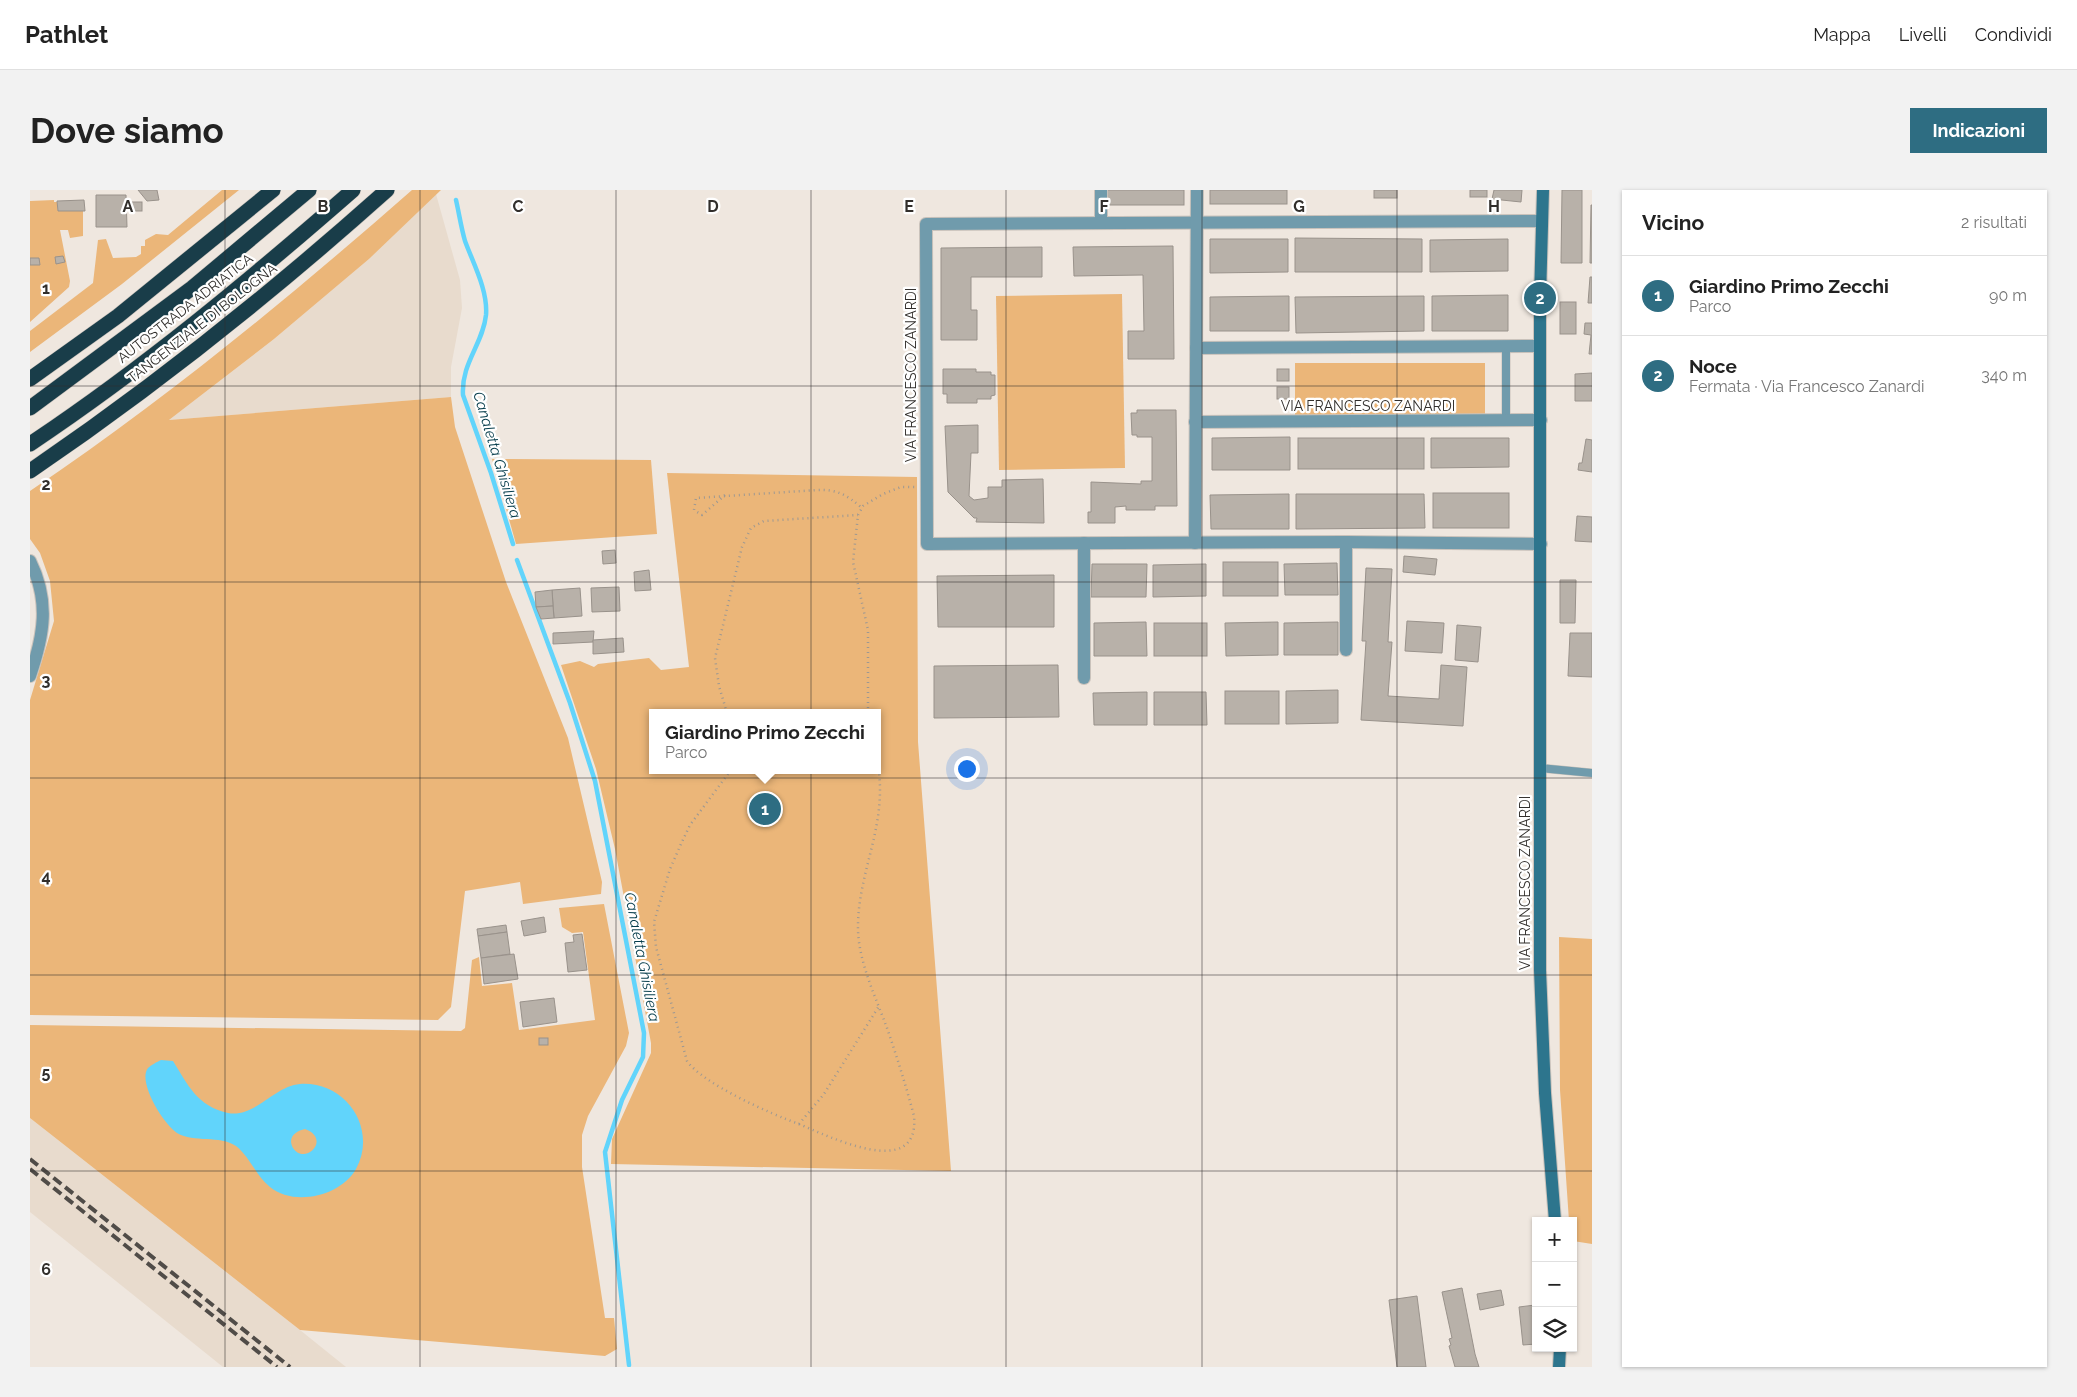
<!DOCTYPE html>
<html lang="it">
<head>
<meta charset="utf-8">
<style>
  body { margin:0; font-family:Raleway,sans-serif; background:#f2f2f2; color:#222 }
  .controls { position:absolute; right:15px; bottom:15px; display:grid; overflow:hidden; border-radius:0px; box-shadow:0 1px 4px #0004 }
  .controls button { width:45px; height:45px; display:grid; place-items:center; padding:0; border:0; border-bottom:1px solid #e0e0e0; background:#fff; color:#222; font:25px sans-serif }
  .you { position:absolute; left:936px; top:578px; width:18px; height:18px; margin:-12px; border:4px solid #fff; border-radius:50%; background:#1a73e8; box-shadow:0 0 0 8px #1a73e833 }
  .badge { display:grid; place-items:center; width:32px; height:32px; border-radius:50%; background:#2e6d82; color:#fff; font-size:16px; font-weight:700 }
  .pin { position:absolute; translate:-50% -50%; border:2px solid #fff; box-shadow:0 1px 5px #0006 }
  .popup { position:absolute; left:619px; top:519px; width:232px; height:65px; box-sizing:border-box; display:grid; place-content:center; border-radius:0px; background:#fff; filter:drop-shadow(0 1px 4px #0005); font-size:16px; white-space:nowrap; color:#767676 }
  .popup b { font-size:19px; color:#222 }
  .popup::after { content:''; position:absolute; left:50%; top:100%; margin-left:-10px; border:10px solid transparent; border-top-color:#fff }
  .list { margin:0; padding:0; list-style:none }
  h2 { display:flex; justify-content:space-between; align-items:center; height:65px; margin:0; padding:0 20px; font-size:21px }
  h2 small { font-size:16px; font-weight:400; color:#767676 }
  .list li { display:grid; grid-template-columns:32px 1fr auto; gap:15px; align-items:center; box-sizing:border-box; height:80px; padding:0 20px; border-top:1px solid #e0e0e0 }
  .list b { display:block; font-size:19px; white-space:nowrap }
  .list p { margin:0; font-size:16px; white-space:nowrap; color:#767676 }
  .list em { font-size:16px; font-style:normal; color:#767676 }
  .icon { flex:none; width:28px; height:28px; fill:none; stroke:currentColor; stroke-width:2; stroke-linecap:round; stroke-linejoin:round }
  .map { position:relative; flex:none; width:1562px; height:1177px; overflow:hidden; border-radius:0px }
  header { display:flex; align-items:center; gap:30px; box-sizing:border-box; height:70px; padding:0 25px; background:#fff; border-bottom:1px solid #e0e0e0 }
  header strong { font-size:24px }
  nav { display:flex; gap:28px; margin-inline-start:auto; font-size:18px }
  .intro { display:flex; align-items:center; justify-content:space-between; box-sizing:border-box; height:120px; padding:0 30px }
  h1 { margin:0; font-size:35px }
  .button { padding:12px 22px; border-radius:0px; background:#2e6d82; color:#fff; font-size:18px; font-weight:700 }
  main { display:flex; gap:30px; padding:0 30px }
  aside { flex:1; background:#fff; border-radius:0px; box-shadow:0 1px 4px #0004 }
  .map>svg:first-child { display:block }
  .built { fill:#e8dbcd }
  .green { fill:#ebb679; fill-rule:evenodd }
  .water { fill:#61d4fb; fill-rule:evenodd }
  .lines { fill:none; stroke-linecap:round; stroke-linejoin:round }
  .stream { stroke:#61d4fb; stroke-width:4.5 }
  .building { fill:#b8b1a9; stroke:#99928b }
  .lane-casing { stroke:#c9c2bb; stroke-width:9 }
  .street-casing { stroke:#c9c2bb; stroke-width:14 }
  .secondary-casing { stroke:#c9c2bb; stroke-width:14 }
  .highway-casing { stroke:#c9c2bb; stroke-width:16 }
  .path { stroke:#9d9892; stroke-width:2.5; stroke-dasharray:1 4; stroke-linecap:butt }
  .lane { stroke:#709bac; stroke-width:8 }
  .street { stroke:#709bac; stroke-width:12 }
  .secondary { stroke:#2d758d; stroke-width:12 }
  .highway { stroke:#193d49; stroke-width:15 }
  .rail { stroke:#504c48; stroke-width:4; stroke-dasharray:10 5; stroke-linecap:butt }
  .grid { fill:none; stroke:#312e2b; stroke-width:1; stroke-opacity:0.55 }
  .labels { text-anchor:middle; dominant-baseline:central; stroke-width:4.5; stroke-linejoin:round; paint-order:stroke }
  .street-label { font-size:14px; fill:#312e2b; stroke:#fff }
  .water-label { font-size:15px; font-style:italic; fill:#053c4b; stroke:#fff }
  .grid-label { font-size:16px; text-anchor:middle; font-weight:bold; fill:#312e2b; stroke:#fff; stroke-width:4.5; stroke-linejoin:round; paint-order:stroke }
</style>
</head>
<body>
<header>
<strong>Pathlet</strong>
<nav><a>Mappa</a><a>Livelli</a><a>Condividi</a></nav>
</header>
<div class="intro"><h1>Dove siamo</h1><a class="button">Indicazioni</a></div>
<main>
<div class="map">
<svg width="1562" height="1177" viewBox="0 0 1562 1177">
  <rect width="100%" height="100%" fill="#efe7df"/>
  <g class="built">
    <path d="M 406,4 L 430,90 L 432,118 L 421,177 L 421,207 L 139,230 L 244,149 L 339,69 Z"/>
    <path d="M 0,928 L 270,1140 L 316,1177 L 193,1177 L 0,1022 Z"/>
  </g>
  <g class="green">
    <path d="M 192,0 L 209,0 L 92,94 L 0,162 L 0,141 L 63,93 L 68,50 L 76,49 L 83,68 L 106,67 L 111,64 L 111,56 L 115,56 L 115,50 L 126,44 L 138,45 Z"/>
    <path d="M 382,0 L 411,0 L 339,69 L 244,149 L 139,230 L 421,207 L 425,237 L 476,392 L 538,548 L 568,675 L 572,692 L 571,704 L 493,714 L 490,692 L 435,701 L 421,817 L 408,830 L 0,825 L 0,510 L 24,431 L 20,391 L 10,363 L 0,349 L 0,301 C 135,210 260,107 382,0 Z"/>
    <path d="M 24,10 L 24,12 L 27,12 L 28,21 L 53,21 L 53,46 L 40,48 L 38,40 L 30,40 L 40,91 L 39,97 L 0,132 L 0,11 Z"/>
    <path d="M 1092,104 L 1095,278 L 969,280 L 966,106 Z"/>
    <rect x="1265" y="173" width="190" height="54"/>
    <path d="M 462,269 L 621,270 L 627,344 L 486,354 Z"/>
    <path d="M 637,283 L 887,287 L 888,552 L 921,981 L 581,974 L 582,949 L 621,863 L 621,853 L 585,659 L 566,579 L 531,475 L 550,471 L 564,477 L 568,474 L 619,468 L 631,480 L 659,477 ZM 622,523 L 848,523 L 848,580 L 622,580 Z"/>
    <path d="M 574,714 L 599,843 L 596,856 L 558,926 L 552,945 L 552,977 L 575,1128 L 584,1128 L 587,1159 L 575,1166 L 270,1140 L 0,928 L 0,835 L 431,841 L 435,838 L 442,770 L 449,767 L 452,796 L 482,793 L 489,840 L 565,830 L 553,742 L 542,743 L 532,737 L 529,718 Z"/>
    <path d="M 1529,747 L 1562,749 L 1562,1054 L 1543,1051 L 1543,1031 L 1539,1031 L 1530,900 Z"/>
  </g>
  <path class="water" d="M 131,870 L 143,871 C 158,895 167,916 198,923 C 225,928 244,896 270,894 C 316,891 348,939 326,979 C 311,1006 264,1017 240,997 C 226,986 220,967 206,956 C 190,945 164,953 147,943 C 134,935 107,892 118,878 C 121,875 127,872 131,870 ZM 275,939 C 302,949 275,976 263,958 C 257,947 266,941 275,939 Z"/>
  <g class="lines">
    <g class="stream">
      <path d="M 426,10 C 429,23 431,37 435,51 C 443,73 458,100 456,125 C 453,154 431,173 433,205 L 461,283 L 483,354"/>
      <path d="M 487,370 L 540,513 L 565,591 L 614,843 L 613,867 L 592,910 L 575,962 L 599,1175"/>
    </g>
  </g>
  <g class="building">
    <path d="M 108,0 L 127,0 L 129,10 L 117,11 Z"/>
    <rect x="1076" y="0" width="78" height="15"/>
    <rect x="1180" y="0" width="77" height="14"/>
    <rect x="1344" y="0" width="23" height="8"/>
    <rect x="1440" y="0" width="17" height="7"/>
    <path d="M 1464,0 L 1492,0 L 1491,12 L 1462,9 Z"/>
    <path d="M 1532,0 L 1552,0 L 1552,73 L 1531,73 Z"/>
    <path d="M 66,5 L 96,5 L 97,37 L 66,37 Z"/>
    <path d="M 54,10 L 55,21 L 28,21 L 27,11 Z"/>
    <rect x="101" y="12" width="11" height="9"/>
    <path d="M 1561,15 L 1562,15 L 1562,73 L 1560,73 Z"/>
    <path d="M 1265,48 L 1392,49 L 1392,82 L 1265,82 Z"/>
    <path d="M 1180,49 L 1258,49 L 1258,82 L 1180,83 Z"/>
    <path d="M 1478,49 L 1478,81 L 1400,82 L 1400,50 Z"/>
    <path d="M 1143,56 L 1144,169 L 1098,169 L 1098,141 L 1114,141 L 1113,85 L 1044,86 L 1043,57 Z"/>
    <path d="M 1012,57 L 1012,87 L 941,87 L 941,120 L 947,120 L 947,150 L 911,150 L 911,58 Z"/>
    <path d="M 33,66 L 35,72 L 26,74 L 25,67 Z"/>
    <path d="M 0,68 L 9,68 L 10,75 L 0,75 Z"/>
    <path d="M 1560,87 L 1562,87 L 1562,113 L 1558,113 Z"/>
    <path d="M 1478,105 L 1478,141 L 1402,141 L 1402,106 Z"/>
    <path d="M 1259,106 L 1259,141 L 1180,141 L 1180,107 Z"/>
    <path d="M 1394,106 L 1394,141 L 1266,143 L 1265,107 Z"/>
    <rect x="1530" y="112" width="16" height="32"/>
    <path d="M 1555,133 L 1562,133 L 1562,164 L 1559,164 L 1561,145 L 1554,144 Z"/>
    <path d="M 913,179 L 946,179 L 946,182 L 961,182 L 961,185 L 965,185 L 965,205 L 961,206 L 961,209 L 947,209 L 947,213 L 917,213 L 917,204 L 913,204 Z"/>
    <rect x="1247" y="179" width="12" height="12"/>
    <path d="M 1562,183 L 1562,211 L 1545,211 L 1545,184 Z"/>
    <rect x="1247" y="197" width="12" height="12"/>
    <path d="M 1107,220 L 1146,220 L 1147,316 L 1125,316 L 1125,320 L 1096,320 L 1096,316 L 1085,317 L 1085,333 L 1058,333 L 1058,322 L 1061,322 L 1061,292 L 1111,294 L 1111,291 L 1122,291 L 1122,247 L 1107,247 L 1107,245 L 1102,245 L 1101,223 L 1107,223 Z"/>
    <path d="M 948,235 L 948,263 L 941,263 L 939,306 L 944,310 L 958,308 L 958,297 L 972,297 L 972,290 L 1013,289 L 1014,333 L 946,332 L 947,328 L 944,328 L 918,302 L 915,236 Z"/>
    <path d="M 1260,247 L 1260,280 L 1182,280 L 1182,248 Z"/>
    <rect x="1268" y="248" width="126" height="31"/>
    <path d="M 1401,248 L 1479,248 L 1479,277 L 1401,278 Z"/>
    <path d="M 1556,249 L 1562,250 L 1562,282 L 1548,280 L 1549,273 L 1552,273 Z"/>
    <rect x="1403" y="303" width="76" height="35"/>
    <path d="M 1259,304 L 1259,339 L 1181,339 L 1180,305 Z"/>
    <path d="M 1266,304 L 1394,304 L 1395,338 L 1266,339 Z"/>
    <path d="M 1547,326 L 1562,327 L 1562,352 L 1545,351 Z"/>
    <path d="M 585,360 L 586,373 L 573,374 L 572,361 Z"/>
    <path d="M 1374,366 L 1407,369 L 1405,385 L 1373,382 Z"/>
    <rect x="1193" y="372" width="55" height="34"/>
    <path d="M 1307,373 L 1308,405 L 1255,405 L 1254,374 Z"/>
    <path d="M 1062,374 L 1117,374 L 1116,407 L 1061,407 Z"/>
    <path d="M 1176,374 L 1176,406 L 1123,407 L 1123,375 Z"/>
    <path d="M 1336,378 L 1362,379 L 1358,452 L 1362,452 L 1358,506 L 1409,509 L 1411,475 L 1437,477 L 1433,536 L 1331,530 L 1336,451 L 1332,451 Z"/>
    <path d="M 619,380 L 621,400 L 605,401 L 604,382 Z"/>
    <path d="M 1024,385 L 1024,437 L 908,437 L 907,386 Z"/>
    <path d="M 1530,390 L 1546,390 L 1545,433 L 1530,433 Z"/>
    <path d="M 589,397 L 590,421 L 562,422 L 561,398 Z"/>
    <path d="M 550,398 L 552,426 L 524,428 L 522,400 Z"/>
    <path d="M 522,400 L 523,416 L 506,417 L 505,402 Z"/>
    <path d="M 523,416 L 524,428 L 511,429 L 506,417 Z"/>
    <path d="M 1377,431 L 1414,433 L 1412,463 L 1375,461 Z"/>
    <path d="M 1116,432 L 1117,466 L 1064,466 L 1064,433 Z"/>
    <path d="M 1248,432 L 1248,465 L 1196,466 L 1195,433 Z"/>
    <path d="M 1308,432 L 1308,465 L 1254,465 L 1254,433 Z"/>
    <rect x="1124" y="433" width="53" height="33"/>
    <path d="M 1427,435 L 1451,437 L 1448,472 L 1425,470 Z"/>
    <path d="M 564,441 L 563,452 L 523,454 L 523,443 Z"/>
    <path d="M 1540,443 L 1562,443 L 1562,487 L 1538,486 Z"/>
    <path d="M 593,448 L 594,462 L 563,464 L 563,450 Z"/>
    <path d="M 1028,475 L 1029,527 L 904,528 L 904,476 Z"/>
    <path d="M 1308,500 L 1308,533 L 1256,534 L 1256,501 Z"/>
    <rect x="1195" y="501" width="54" height="33"/>
    <path d="M 1117,502 L 1117,535 L 1064,535 L 1063,503 Z"/>
    <path d="M 1124,502 L 1176,502 L 1177,535 L 1124,535 Z"/>
    <path d="M 514,727 L 516,742 L 494,746 L 491,731 Z"/>
    <path d="M 476,735 L 477,742 L 448,746 L 447,739 Z"/>
    <path d="M 477,742 L 480,764 L 451,768 L 448,746 Z"/>
    <path d="M 552,744 L 557,780 L 538,782 L 535,753 L 544,752 L 543,745 Z"/>
    <path d="M 484,764 L 488,789 L 454,794 L 451,768 Z"/>
    <path d="M 524,808 L 527,832 L 493,837 L 490,812 Z"/>
    <rect x="509" y="848" width="9" height="7"/>
    <path d="M 1432,1098 L 1445,1164 L 1449,1177 L 1425,1177 L 1419,1156 L 1421,1155 L 1419,1149 L 1422,1148 L 1412,1102 Z"/>
    <path d="M 1471,1100 L 1474,1115 L 1450,1120 L 1447,1104 Z"/>
    <path d="M 1387,1106 L 1396,1177 L 1367,1177 L 1359,1110 Z"/>
    <path d="M 1504,1111 L 1506,1111 L 1506,1154 L 1493,1155 L 1489,1117 L 1505,1115 Z"/>
  </g>
  <g class="lines">
    <g class="lane-casing">
      <g id="lane">
        <path d="M 1476,230 L 1476,156"/>
        <path d="M 1510,578 L 1562,583"/>
      </g>
    </g>
    <g class="street-casing">
      <g id="street">
        <path d="M 1071,0 L 1071,33"/>
        <path d="M 1511,31 L 896,34 L 897,354 L 1316,352 L 1511,354"/>
        <path d="M 1166,158 L 1510,156"/>
        <path d="M 1165,232 L 1511,230"/>
        <path d="M 1316,352 L 1316,460"/>
        <path d="M 1054,353 L 1054,488"/>
        <path d="M 1165,353 L 1167,0"/>
        <path d="M 0,371 C 20,411 14,445 0,486"/>
      </g>
    </g>
    <g class="secondary-casing">
      <g id="secondary">
        <path d="M 1513,0 L 1510,108 L 1510,780 L 1515,903 L 1525,1031"/>
        <path d="M 1529,1177 L 1530,1158"/>
      </g>
    </g>
    <g class="highway-casing">
      <g id="highway">
        <path d="M 0,189 L 88,126 L 243,0"/>
        <path d="M 0,218 L 162,98 L 279,0"/>
        <path d="M 0,254 C 114,178 220,90 323,0"/>
        <path d="M 0,281 C 125,196 244,101 357,0"/>
      </g>
    </g>
    <g class="path">
      <path d="M 695,305 L 672,325 L 664,320 L 666,308 L 787,300 C 807,299 817,305 832,318"/>
      <path d="M 697,523 L 689,496 L 685,468 L 712,357 L 721,338 L 734,331 L 828,325"/>
      <path d="M 838,523 L 838,440 L 823,372 L 828,325 L 833,316 L 853,304 L 871,297 L 885,297"/>
      <path d="M 701,580 L 660,635 L 651,654 L 640,679 L 624,732 L 626,757 L 657,871 C 673,894 741,924 769,934 L 794,904 L 849,816"/>
      <path d="M 769,934 C 798,946 890,992 884,926 C 876,896 867,867 857,838 C 846,808 829,773 828,740 C 827,682 858,637 848,575"/>
    </g>
    <use href="#lane" class="lane"/>
    <use href="#street" class="street"/>
    <use href="#secondary" class="secondary"/>
    <use href="#highway" class="highway"/>
    <g class="rail">
      <path d="M 0,969 L 260,1177"/>
      <path d="M 0,979 L 247,1177"/>
    </g>
  </g>
  <path class="grid" d="M 195,0 L 195,1177M 390,0 L 390,1177M 586,0 L 586,1177M 781,0 L 781,1177M 976,0 L 976,1177M 1172,0 L 1172,1177M 1367,0 L 1367,1177M 0,196 L 1562,196M 0,392 L 1562,392M 0,588 L 1562,588M 0,785 L 1562,785M 0,981 L 1562,981"/>
  <g class="labels">
    <g class="street-label">
      <text transform="translate(155 118) rotate(-38)">AUTOSTRADA ADRIATICA</text>
      <text transform="translate(172 133) rotate(-38)">TANGENZIALE DI BOLOGNA</text>
      <text transform="translate(881 185) rotate(-90)">VIA FRANCESCO ZANARDI</text>
      <text x="1338" y="216">VIA FRANCESCO ZANARDI</text>
      <text transform="translate(1495 693) rotate(-90)">VIA FRANCESCO ZANARDI</text>
    </g>
    <g class="water-label">
      <text transform="translate(467 265) rotate(73)">Canaletta Ghisiliera</text>
      <text transform="translate(612 767) rotate(79)">Canaletta Ghisiliera</text>
    </g>
  </g>
  <g class="grid-label">
    <text x="98" y="22">A</text>
    <text x="293" y="22">B</text>
    <text x="488" y="22">C</text>
    <text x="683" y="22">D</text>
    <text x="879" y="22">E</text>
    <text x="1074" y="22">F</text>
    <text x="1269" y="22">G</text>
    <text x="1464" y="22">H</text>
    <text x="16" y="104">1</text>
    <text x="16" y="300">2</text>
    <text x="16" y="496">3</text>
    <text x="16" y="692">4</text>
    <text x="16" y="888">5</text>
    <text x="16" y="1085">6</text>
  </g>
</svg>
<div class="controls">
<button>+</button>
<button>−</button>
<button><svg class="icon" aria-label="layers" viewBox="0 0 24 24"><path d="M12 4l9 5-9 5-9-5zM3 14l9 5 9-5"/></svg></button>
</div>
<div class="you"></div>
<div class="pin badge" style="left:735px;top:619px">1</div>
<div class="popup"><b>Giardino Primo Zecchi</b>Parco</div>
<div class="pin badge" style="left:1510px;top:108px">2</div>
</div>
<aside>
<h2>Vicino<small>2 risultati</small></h2>
<ul class="list">
<li><span class="badge">1</span><div><b>Giardino Primo Zecchi</b><p>Parco</p></div><em>90 m</em></li>
<li><span class="badge">2</span><div><b>Noce</b><p>Fermata · Via Francesco Zanardi</p></div><em>340 m</em></li>
</ul>
</aside>
</main>
</body>
</html>
